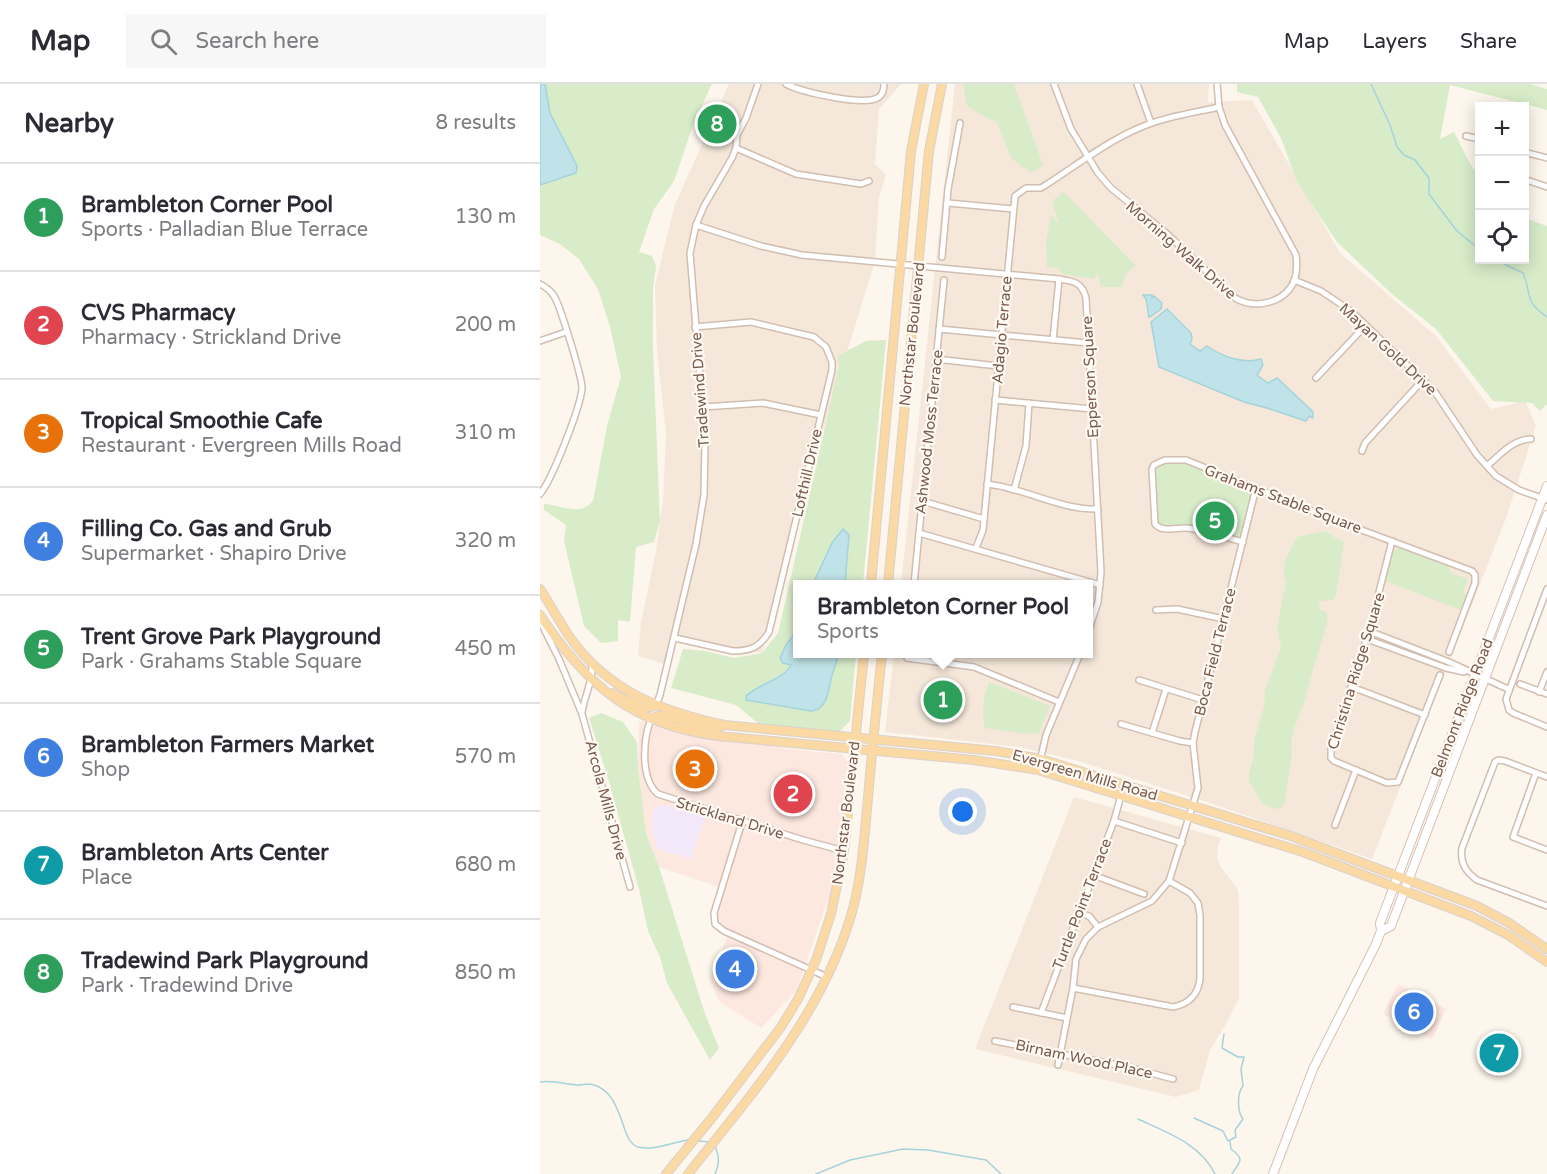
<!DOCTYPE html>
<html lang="en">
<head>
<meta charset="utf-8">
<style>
  body { margin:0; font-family:"Varela Round",sans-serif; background:#f7f7f7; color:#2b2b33 }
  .controls { position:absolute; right:18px; top:18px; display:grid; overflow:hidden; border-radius:0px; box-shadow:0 3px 15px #0003 }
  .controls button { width:54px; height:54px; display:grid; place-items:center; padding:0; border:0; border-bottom:2px solid #e1e1e2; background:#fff; color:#2b2b33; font:30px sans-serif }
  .you { position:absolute; left:423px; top:728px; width:21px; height:21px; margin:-15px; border:4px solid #fff; border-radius:50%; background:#1a73e8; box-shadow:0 0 0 9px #1a73e833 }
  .badge { display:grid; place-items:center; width:39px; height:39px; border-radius:50%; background:#7c3aed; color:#fff; font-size:20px; font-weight:700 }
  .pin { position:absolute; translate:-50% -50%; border:3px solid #fff; box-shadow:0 2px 6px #0006 }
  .popup { position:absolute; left:253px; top:496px; width:300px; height:78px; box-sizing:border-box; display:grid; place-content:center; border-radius:0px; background:#fff; filter:drop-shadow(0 2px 4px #0005); font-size:20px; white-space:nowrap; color:#7c7c81 }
  .popup b { font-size:22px; color:#2b2b33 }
  .popup::after { content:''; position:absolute; left:50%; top:100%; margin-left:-12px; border:12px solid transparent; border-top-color:#fff }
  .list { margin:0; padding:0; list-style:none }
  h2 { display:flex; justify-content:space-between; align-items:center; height:78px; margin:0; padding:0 24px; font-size:26px }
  h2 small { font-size:20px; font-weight:400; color:#7c7c81 }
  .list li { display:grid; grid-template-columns:39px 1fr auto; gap:18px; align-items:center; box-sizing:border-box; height:108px; padding:0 24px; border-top:2px solid #e1e1e2 }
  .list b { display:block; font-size:22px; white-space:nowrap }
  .list p { margin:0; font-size:20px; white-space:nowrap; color:#7c7c81 }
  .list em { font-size:20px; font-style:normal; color:#7c7c81 }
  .icon { flex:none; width:33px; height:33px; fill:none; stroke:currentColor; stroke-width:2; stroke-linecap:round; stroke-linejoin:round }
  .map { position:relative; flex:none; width:1007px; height:1090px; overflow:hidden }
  header { display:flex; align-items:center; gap:36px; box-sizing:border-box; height:84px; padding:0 30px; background:#fff; border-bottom:2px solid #e1e1e2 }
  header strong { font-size:28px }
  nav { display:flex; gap:33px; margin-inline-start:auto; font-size:21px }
  .search { width:420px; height:54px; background:#f7f7f7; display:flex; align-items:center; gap:15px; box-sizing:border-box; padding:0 21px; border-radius:0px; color:#7c7c81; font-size:22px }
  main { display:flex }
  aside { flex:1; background:#fff }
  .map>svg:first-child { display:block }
  .residential { fill:#f5e8da }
  .commercial { fill:#fde8e0 }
  .education { fill:#f3e8fa }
  .green { fill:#d8ecc9 }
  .water { fill:#bfe3e8; stroke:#a5d3da; stroke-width:1.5 }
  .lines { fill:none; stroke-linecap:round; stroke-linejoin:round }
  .stream { stroke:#a5d3da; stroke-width:1.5 }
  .street-casing { stroke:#d1beb0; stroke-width:8 }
  .secondary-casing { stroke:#d6c0b0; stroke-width:10 }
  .primary-casing { stroke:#dad1cd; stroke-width:10 }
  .street { stroke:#fff; stroke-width:5 }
  .secondary { stroke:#fff; stroke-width:8 }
  .primary { stroke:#fbd9a5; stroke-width:8 }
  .labels { text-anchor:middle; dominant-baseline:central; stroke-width:4.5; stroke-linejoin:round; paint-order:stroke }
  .street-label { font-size:15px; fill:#7a5c4d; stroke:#fffaf3 }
</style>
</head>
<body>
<header>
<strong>Map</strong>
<div class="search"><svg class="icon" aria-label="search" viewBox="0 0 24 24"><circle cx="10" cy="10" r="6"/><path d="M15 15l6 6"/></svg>Search here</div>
<nav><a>Map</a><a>Layers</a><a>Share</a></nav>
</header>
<main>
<aside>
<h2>Nearby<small>8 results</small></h2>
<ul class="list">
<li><span class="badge" style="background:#2e9e5b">1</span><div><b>Brambleton Corner Pool</b><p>Sports · Palladian Blue Terrace</p></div><em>130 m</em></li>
<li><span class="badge" style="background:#e0444e">2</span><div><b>CVS Pharmacy</b><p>Pharmacy · Strickland Drive</p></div><em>200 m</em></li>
<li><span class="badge" style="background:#e8710a">3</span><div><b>Tropical Smoothie Cafe</b><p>Restaurant · Evergreen Mills Road</p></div><em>310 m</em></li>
<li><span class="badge" style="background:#3f7fe0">4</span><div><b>Filling Co. Gas and Grub</b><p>Supermarket · Shapiro Drive</p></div><em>320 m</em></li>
<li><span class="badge" style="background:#2e9e5b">5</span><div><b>Trent Grove Park Playground</b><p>Park · Grahams Stable Square</p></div><em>450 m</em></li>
<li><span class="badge" style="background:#3f7fe0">6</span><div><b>Brambleton Farmers Market</b><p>Shop</p></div><em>570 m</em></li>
<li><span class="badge" style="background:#0f9aa8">7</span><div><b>Brambleton Arts Center</b><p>Place</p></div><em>680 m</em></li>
<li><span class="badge" style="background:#2e9e5b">8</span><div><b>Tradewind Park Playground</b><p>Park · Tradewind Drive</p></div><em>850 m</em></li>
</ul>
</aside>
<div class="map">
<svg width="1007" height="1090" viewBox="0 0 1007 1090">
  <rect width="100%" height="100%" fill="#fdf6ec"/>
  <g class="residential">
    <path d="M 189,0 L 361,0 L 339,25 L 335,80 L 346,91 L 339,113 L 335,177 L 258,429 L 222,569 L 135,554 L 127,581 L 98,572 L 101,538 L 116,467 L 123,416 L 126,348 L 117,268 L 115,202 L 134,123 Z"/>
    <path d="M 415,0 L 669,0 L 668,18 L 712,16 L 800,169 L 896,252 L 951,325 L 985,317 L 996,342 L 966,434 L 832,775 L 667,718 L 535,676 L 479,663 L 345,648 L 354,570 L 548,570 L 548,500 L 361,500 Z"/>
    <path d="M 534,713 L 681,754 L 678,761 L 677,773 L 680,782 L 698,806 L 699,821 L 699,914 L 687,938 L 670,966 L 659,1006 L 636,1013 L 435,965 Z"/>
  </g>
  <g class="commercial">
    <path d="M 99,637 L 248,665 L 302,670 L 310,681 L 303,714 L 298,779 L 293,802 L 256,907 L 221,944 L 180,918 L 169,896 L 190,846 L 181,840 L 176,832 L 185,805 L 119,783 L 106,750 L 98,682 Z"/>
    <path d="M 858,900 L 906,925 L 892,955 L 843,930 Z"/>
  </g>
  <path class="education" d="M 122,721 L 144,724 L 163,730 L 165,734 L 151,775 L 118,765 L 112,747 L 112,735 L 113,726 Z"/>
  <g class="green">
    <path d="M 0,0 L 172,0 L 153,41 L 134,97 L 114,125 L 99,168 L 112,172 L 116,182 L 113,205 L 113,265 L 120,437 L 114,458 L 96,463 L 90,538 L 78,536 L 78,557 L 61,559 L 44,542 L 24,457 L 26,441 L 4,426 L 4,420 C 23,421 39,433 53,417 L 67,342 L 81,293 L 70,243 L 58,205 L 39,175 L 20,160 L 0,151 Z"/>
    <path d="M 423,0 L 474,0 L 503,81 L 491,89 L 471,74 L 457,38 L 445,33 L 427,22 Z"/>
    <path d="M 697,0 L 990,0 L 1007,5 L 1007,26 L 910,1 L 900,55 L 914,48 L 927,74 L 939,94 L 939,176 L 984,176 L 985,134 L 1007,142 L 1007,320 L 1000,327 L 992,319 L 953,317 L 896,245 L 853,211 L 797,158 L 757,98 L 741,54 L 718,13 L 697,8 Z"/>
    <path d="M 524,108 L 596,182 L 585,190 L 582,203 L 561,203 L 558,188 L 554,195 L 522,190 L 518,184 L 507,183 L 506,158 L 511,131 L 519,140 L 512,117 Z"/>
    <path d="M 346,256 L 323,500 L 258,500 L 258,570 L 316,570 L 310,637 L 298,649 L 220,641 L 196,621 L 131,604 L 143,565 L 165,567 L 194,574 L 222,569 L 238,549 L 299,282 L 297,272 L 326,257 Z"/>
    <path d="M 638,375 L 716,404 L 703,458 L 652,445 L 616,442 L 614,381 Z"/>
    <path d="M 784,447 C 793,450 796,456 804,458 L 796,511 L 793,516 L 779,517 L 780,526 L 787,528 L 787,540 L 773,585 L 765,616 L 753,647 L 751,660 L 752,670 L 744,721 L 739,725 L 732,724 L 722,719 L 709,697 L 709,690 L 714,670 L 714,657 L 724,622 L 725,607 L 741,563 L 737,544 L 746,498 C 739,481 750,468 757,453 Z"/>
    <path d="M 859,463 L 910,483 L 909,488 L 928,495 L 923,509 L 927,511 L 921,526 L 845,497 L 853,467 Z"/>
    <path d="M 449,598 L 510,622 L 499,649 L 487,650 L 445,644 C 441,628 443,614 449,598 Z"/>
    <path d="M 61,629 L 83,638 L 97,658 L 98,682 L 106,750 L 119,783 L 165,930 L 179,964 L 170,976 L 127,899 L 120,873 L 108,847 L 99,805 L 67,691 L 49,634 Z"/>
  </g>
  <g class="water">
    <path d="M 0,0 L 5,0 L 10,29 L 37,82 L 36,89 L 0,101 Z"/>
    <path d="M 603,211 L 612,211 L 612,214 L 614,212 L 622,219 L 621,225 L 610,233 L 609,233 L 606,215 Z"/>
    <path d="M 627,225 L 651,249 L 652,255 L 650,260 L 660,267 L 667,262 C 683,273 703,280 721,275 L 723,281 L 717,291 L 728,299 L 737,294 L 768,323 L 773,328 L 773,334 L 769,332 L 766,337 L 727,324 L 704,318 L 619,283 L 611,238 Z"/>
    <path d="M 303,445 L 309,451 L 305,500 L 273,500 L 292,459 Z"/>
    <path d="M 257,535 L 258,570 L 299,570 C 297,576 295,582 293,588 C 288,601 290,625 271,627 L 206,616 L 206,612 C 218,600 243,596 251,581 L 243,579 L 240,574 L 246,561 L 253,552 Z"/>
    <path d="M 396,605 L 414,606 L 411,619 L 414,619 L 415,611 L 419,611 C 424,632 408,628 394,627 Z"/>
  </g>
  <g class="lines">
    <g class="stream">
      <path d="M 831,0 L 850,41 L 857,63 L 864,71 L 875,76 L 889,94 L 889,110 L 917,147 L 939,165"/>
      <path d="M 956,176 L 983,189 C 993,213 983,216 1007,233"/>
      <path d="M 0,998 C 13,996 24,1000 37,1001 C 41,1001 46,1000 50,1000 C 85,1006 79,1058 98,1063 C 114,1067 133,1058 148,1056"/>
      <path d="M 654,1034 L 683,1047 L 688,1057 L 696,1053 L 695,1046 L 703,1035 C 697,1027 697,1009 703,1002 L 701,985 L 704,973 L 698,973 L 682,964 L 684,950"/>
      <path d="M 598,1035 C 626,1048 661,1060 675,1090"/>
      <path d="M 159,1057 L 169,1058"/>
      <path d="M 690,1058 L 691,1065 C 707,1077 698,1078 692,1090"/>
      <path d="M 175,1062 C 179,1072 180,1079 175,1090"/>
      <path d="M 276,1090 L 310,1076 L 363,1065 L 388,1066 L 446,1076 L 461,1090"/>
    </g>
    <g class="street-casing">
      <g id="street">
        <path d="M 246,0 C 261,8 326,23 339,13 C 343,10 344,5 344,0"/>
        <path d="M 514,0 L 531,45 L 558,89 L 571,104 L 625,148 L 695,214 C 716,226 746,219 755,195 C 757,187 757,179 756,171 L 685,41 L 679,23 L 677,0"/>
        <path d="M 597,0 L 611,39"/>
        <path d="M 926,52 L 939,55"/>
        <path d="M 196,64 L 256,90 L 321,100 L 329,97"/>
        <path d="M 984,68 L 1007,74"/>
        <path d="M 984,95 L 1007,103"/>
        <path d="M 408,119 L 473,125"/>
        <path d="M 156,141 L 221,162 L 262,171 L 519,195 C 533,197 542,198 546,214 L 561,488 L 558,518 L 548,548"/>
        <path d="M 402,173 L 408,105 L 420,39"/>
        <path d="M 754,196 L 781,207 L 811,227 L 895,308 L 937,371 L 956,392 L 979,406 L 1007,416"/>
        <path d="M 0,200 C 6,203 10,206 14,212 C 20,221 42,293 42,304 C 41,322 12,396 0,410"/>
        <path d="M 399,245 L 548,259"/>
        <path d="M 513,256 L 519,195"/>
        <path d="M 0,257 L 26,248"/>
        <path d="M 396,275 L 458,282"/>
        <path d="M 776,294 L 826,241"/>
        <path d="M 455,316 L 552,325"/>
        <path d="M 163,323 L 223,319 L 281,331"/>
        <path d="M 822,367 L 825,359 L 883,296"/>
        <path d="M 947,382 C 960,371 973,355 991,355"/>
        <path d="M 447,400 C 485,404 519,426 558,425"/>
        <path d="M 474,406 L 486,362 L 489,319"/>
        <path d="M 382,417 L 444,435"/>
        <path d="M 379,449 L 560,501"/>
        <path d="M 852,457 L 829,547 L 791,665 L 791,674 L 794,677 L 847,699 L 858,698 L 900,591"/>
        <path d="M 703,458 C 685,453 665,446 647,444 C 636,443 623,449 615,440 L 612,385 L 614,381 L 625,376 L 646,376 L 792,435 L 932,487 L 935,491 L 935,499 L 909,568"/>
        <path d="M 436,464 L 443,446 L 475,112 L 486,104 L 501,104 C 533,84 564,59 599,44 C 624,33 652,29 679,23"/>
        <path d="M 374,500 L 404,196"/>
        <path d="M 1007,505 L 966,615 L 969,626 L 973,629 L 1007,643"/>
        <path d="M 616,526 L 637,525 L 684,535"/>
        <path d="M 0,537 L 19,575 L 42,630 L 90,803"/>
        <path d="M 829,547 L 909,578 L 968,605"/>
        <path d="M 135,554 L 193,567 C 211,567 220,563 229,548 L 292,286 L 292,278 L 286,263 L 274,253 L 211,238 L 155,243"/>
        <path d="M 827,555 L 906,584 L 924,588"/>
        <path d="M 367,570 L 367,574 L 434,583 L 519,618"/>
        <path d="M 599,596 L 663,616"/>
        <path d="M 980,600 L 1007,610"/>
        <path d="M 812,603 L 885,631"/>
        <path d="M 999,608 L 1007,588"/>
        <path d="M 116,621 L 120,611 L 156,460 L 164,411 L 165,357 L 150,169 L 156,141 L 164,122 L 192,74 L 196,64 L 197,51 L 206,34 L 218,0"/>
        <path d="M 42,628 C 44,614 55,591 51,579"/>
        <path d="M 111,635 C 103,655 100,695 118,710 L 263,756 L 304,767"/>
        <path d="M 581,640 L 640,657 L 653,659"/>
        <path d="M 612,649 L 626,605"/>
        <path d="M 498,686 L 506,651 L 540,570"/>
        <path d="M 996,689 L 973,753 L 1007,766"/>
        <path d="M 1007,693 L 965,677 L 958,676 L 955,678 L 922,764 C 920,779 925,787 937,796 L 1007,822"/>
        <path d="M 574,737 L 642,759"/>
        <path d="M 202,738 L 174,829 L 175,840 L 184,847 L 287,893"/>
        <path d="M 795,741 L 816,686"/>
        <path d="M 553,791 L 604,810"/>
        <path d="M 539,829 L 549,832 L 558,843"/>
        <path d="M 533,904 L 633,923 C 649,920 658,911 660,895 L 660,831 L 658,819 L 650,809 L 629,797"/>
        <path d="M 473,923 L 527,934"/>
        <path d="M 501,929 L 574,737 L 581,711"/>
        <path d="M 455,957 L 592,984 L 633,995"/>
        <path d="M 518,981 L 533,904 L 536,875 L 546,855 L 558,843 L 612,817 L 629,797 L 658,704 L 653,659 L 655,648 L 716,404"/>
      </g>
    </g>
    <g class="secondary-casing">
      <g id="secondary">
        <path d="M 841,847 L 851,842 L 1007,431"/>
        <path d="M 733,1090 L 773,985 L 836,860 L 841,847 L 840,839 L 1007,402"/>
      </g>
    </g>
    <g class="primary-casing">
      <g id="primary">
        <path d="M 331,500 L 371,67 L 384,0"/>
        <path d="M 348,500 L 389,67 L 402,0"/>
        <path d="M 0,505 C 10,520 19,537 29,552 C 67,607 121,627 184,641 L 456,667 L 501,675 L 533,685 L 751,752 L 937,822 L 969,839 L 1007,865"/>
        <path d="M 0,531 C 46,601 92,641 178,652 L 434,676 L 498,686 L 763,768 L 931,832 L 968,851 L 1007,878"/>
        <path d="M 72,609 L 103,624 L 115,622"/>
        <path d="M 111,635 C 125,623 157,647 175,644 C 178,644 181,642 184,641"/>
        <path d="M 126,1090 L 171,1035 L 241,943 L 258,915 L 276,876 L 291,830 L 304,767 L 324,570"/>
        <path d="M 148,1090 C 211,1011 280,933 310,835 C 322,796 324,755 328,714 C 332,666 337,618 342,570"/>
      </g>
    </g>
    <use href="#street" class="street"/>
    <use href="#secondary" class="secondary"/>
    <use href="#primary" class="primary"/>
  </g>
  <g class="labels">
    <g class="street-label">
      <text transform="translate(641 166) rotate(41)">Morning Walk Drive</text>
      <text transform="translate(462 246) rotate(-85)">Adagio Terrace</text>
      <text transform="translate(372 250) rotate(-84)">Northstar Boulevard</text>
      <text transform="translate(848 265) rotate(43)">Mayan Gold Drive</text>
      <text transform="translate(550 293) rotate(-93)">Epperson Square</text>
      <text transform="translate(160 306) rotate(-94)">Tradewind Drive</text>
      <text transform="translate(389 348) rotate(-84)">Ashwood Moss Terrace</text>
      <text transform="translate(267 389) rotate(-77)">Lofthill Drive</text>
      <text transform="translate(743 415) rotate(21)">Grahams Stable Square</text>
      <text transform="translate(675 568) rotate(-76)">Boca Field Terrace</text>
      <text transform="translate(816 587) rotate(-73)">Christina Ridge Square</text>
      <text transform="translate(922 624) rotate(-69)">Belmont Ridge Road</text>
      <text transform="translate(545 691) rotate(16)">Evergreen Mills Road</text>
      <text transform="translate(66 716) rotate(75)">Arcola Mills Drive</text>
      <text transform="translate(306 729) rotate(-83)">Northstar Boulevard</text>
      <text transform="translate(190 734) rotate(17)">Strickland Drive</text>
      <text transform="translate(542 820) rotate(-69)">Turtle Point Terrace</text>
      <text transform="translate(544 975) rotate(12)">Birnam Wood Place</text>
    </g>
  </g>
</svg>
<div class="controls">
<button>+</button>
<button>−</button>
<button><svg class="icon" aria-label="locate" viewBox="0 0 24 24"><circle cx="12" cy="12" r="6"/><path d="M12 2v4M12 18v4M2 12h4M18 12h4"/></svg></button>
</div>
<div class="you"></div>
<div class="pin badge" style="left:403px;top:616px;background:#2e9e5b">1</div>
<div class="popup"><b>Brambleton Corner Pool</b>Sports</div>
<div class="pin badge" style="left:253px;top:710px;background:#e0444e">2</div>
<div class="pin badge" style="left:155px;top:685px;background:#e8710a">3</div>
<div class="pin badge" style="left:195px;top:885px;background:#3f7fe0">4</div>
<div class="pin badge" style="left:675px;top:437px;background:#2e9e5b">5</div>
<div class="pin badge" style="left:874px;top:928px;background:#3f7fe0">6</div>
<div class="pin badge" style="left:959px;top:969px;background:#0f9aa8">7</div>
<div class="pin badge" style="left:177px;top:40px;background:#2e9e5b">8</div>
</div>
</main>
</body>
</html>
